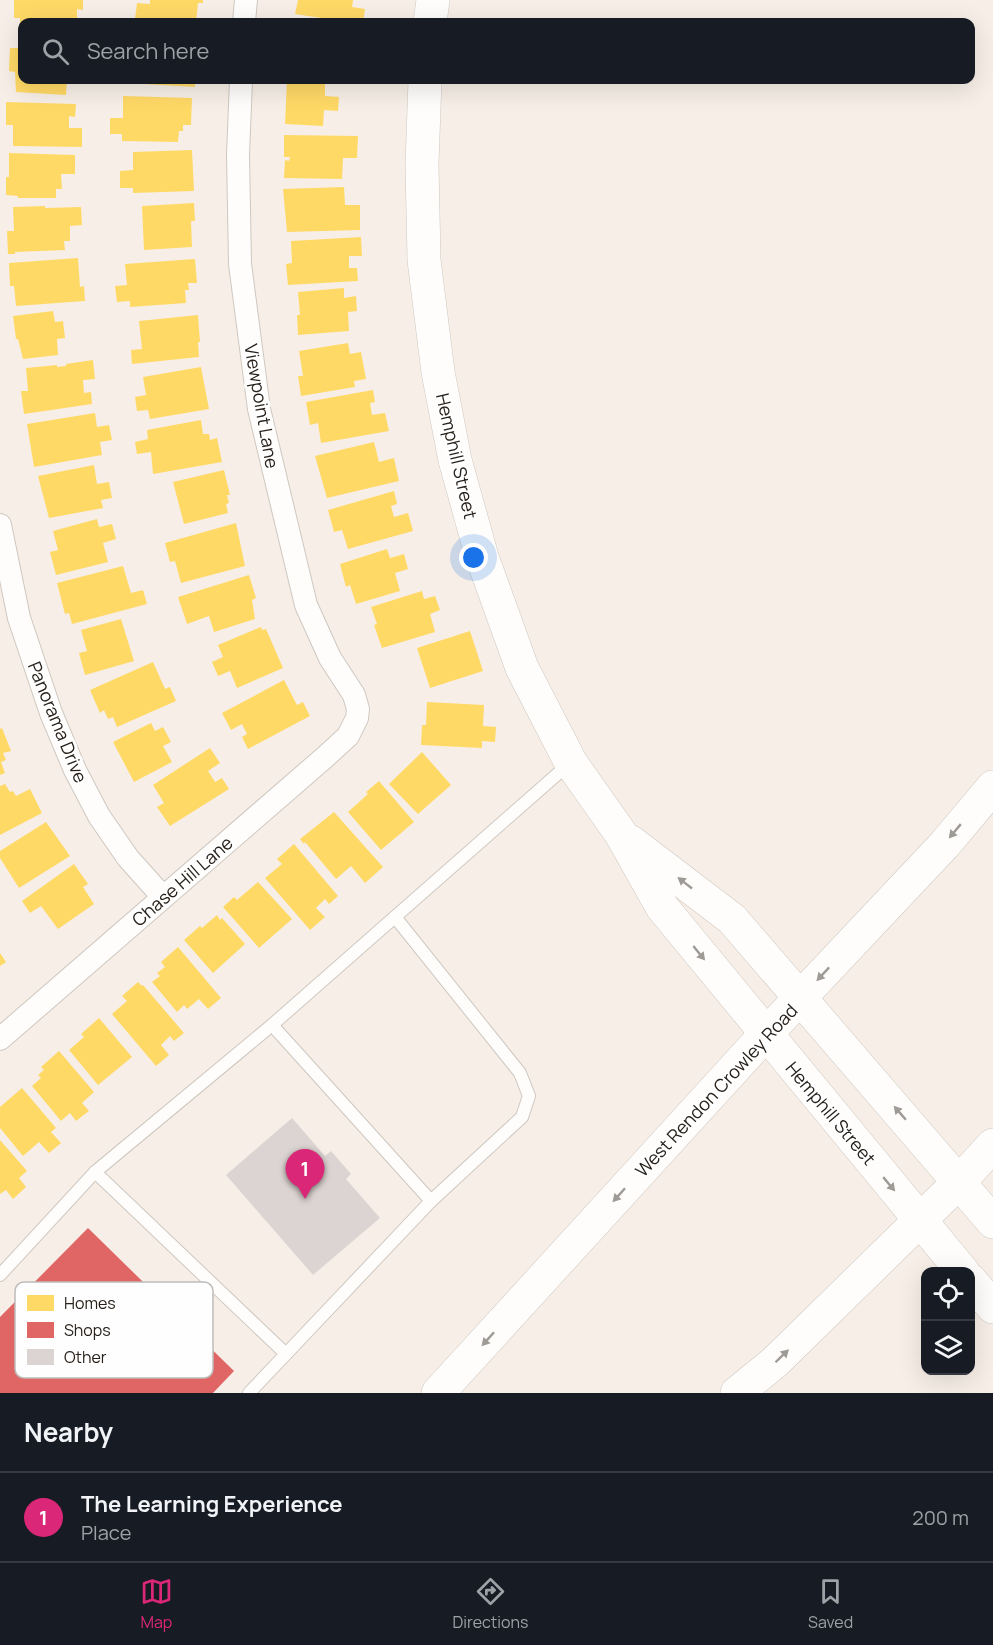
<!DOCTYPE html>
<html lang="en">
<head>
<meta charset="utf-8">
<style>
  body { margin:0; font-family:Manrope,sans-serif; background:#242831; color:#f1f3f6 }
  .controls { position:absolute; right:18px; bottom:18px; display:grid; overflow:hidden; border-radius:12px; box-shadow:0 6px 24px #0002 }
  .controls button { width:54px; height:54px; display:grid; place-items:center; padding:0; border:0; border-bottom:2px solid #363941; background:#171b24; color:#f1f3f6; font:30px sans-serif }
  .you { position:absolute; left:474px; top:558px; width:21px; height:21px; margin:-15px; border:4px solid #fff; border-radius:50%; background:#1a73e8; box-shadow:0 0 0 9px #1a73e833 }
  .badge { display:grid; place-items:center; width:39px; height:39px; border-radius:50%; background:#db2777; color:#fff; font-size:20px; font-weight:700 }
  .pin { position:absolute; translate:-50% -50px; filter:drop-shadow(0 2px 3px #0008) }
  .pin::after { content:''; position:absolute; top:32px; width:21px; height:18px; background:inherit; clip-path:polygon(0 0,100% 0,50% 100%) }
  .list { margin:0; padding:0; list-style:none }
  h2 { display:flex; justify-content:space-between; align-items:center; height:78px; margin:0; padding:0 24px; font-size:26px }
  h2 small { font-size:20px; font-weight:400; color:#9ea1a6 }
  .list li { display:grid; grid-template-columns:39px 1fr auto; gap:18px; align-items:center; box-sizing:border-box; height:90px; padding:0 24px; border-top:2px solid #363941 }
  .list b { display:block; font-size:22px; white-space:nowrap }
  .list p { margin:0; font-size:20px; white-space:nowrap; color:#9ea1a6 }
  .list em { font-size:20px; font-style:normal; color:#9ea1a6 }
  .icon { flex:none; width:33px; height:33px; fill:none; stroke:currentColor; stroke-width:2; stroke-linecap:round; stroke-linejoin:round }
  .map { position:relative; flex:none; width:993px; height:1393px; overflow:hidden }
  .search { position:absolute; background:#171b24; box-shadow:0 6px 24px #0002; left:18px; right:18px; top:18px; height:66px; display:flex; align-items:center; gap:15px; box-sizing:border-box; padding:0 21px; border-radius:12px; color:#9ea1a6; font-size:22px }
  .sheet { height:168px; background:#171b24 }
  nav { display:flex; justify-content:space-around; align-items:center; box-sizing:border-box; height:84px; border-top:2px solid #363941; background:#171b24; font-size:16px; color:#9ea1a6 }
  nav a { display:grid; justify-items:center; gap:3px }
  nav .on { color:#db2777 }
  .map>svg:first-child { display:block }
  .homes { fill:#ffd966 }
  .shops { fill:#e06666 }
  .building { fill:#dcd4d2 }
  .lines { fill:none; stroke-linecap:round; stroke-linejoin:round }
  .lane-casing { stroke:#cec7c0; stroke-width:14 }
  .street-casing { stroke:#cec7c0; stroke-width:24 }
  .secondary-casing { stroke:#cec7c0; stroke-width:34 }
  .lane { stroke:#fefdfb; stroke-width:12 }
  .street { stroke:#fefdfb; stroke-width:22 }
  .secondary { stroke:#fefdfb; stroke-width:33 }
  .oneway { fill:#9e9a96 }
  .labels { text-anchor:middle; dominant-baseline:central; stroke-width:6; stroke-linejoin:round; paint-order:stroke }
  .street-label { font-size:18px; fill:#28211b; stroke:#fefefe }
  .key { fill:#fefefe; stroke:#bebcba; stroke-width:1.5 }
  .key-label { font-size:16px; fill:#28211b }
</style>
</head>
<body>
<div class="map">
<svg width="993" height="1393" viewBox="0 0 993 1393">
  <rect width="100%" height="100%" fill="#f7efe7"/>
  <g class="homes">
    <path d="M 14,0 L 83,0 L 83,10 L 77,9 L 77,22 L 22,22 L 22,40 L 20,40 L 20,18 L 14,18 Z"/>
    <path d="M 150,0 L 203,0 L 203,3 L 198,3 L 196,22 L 148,22 L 149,20 L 135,19 L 137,3 L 150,4 Z"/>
    <path d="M 298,0 L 353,0 L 352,7 L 365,9 L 363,22 L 347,22 L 295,14 Z"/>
    <path d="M 10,48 L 22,48 L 22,80 L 67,80 L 66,95 L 16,92 L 15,72 L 9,71 Z"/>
    <path d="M 126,80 L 195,80 L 195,87 L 125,83 Z"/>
    <path d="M 287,81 L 325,83 L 325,96 L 339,97 L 338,111 L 324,110 L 323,126 L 285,124 Z"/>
    <path d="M 123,96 L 192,98 L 191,125 L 183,125 L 183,131 L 179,131 L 178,142 L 122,141 L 122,134 L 110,134 L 110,118 L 123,118 Z"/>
    <path d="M 6,102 L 76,104 L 75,117 L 69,116 L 69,128 L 82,128 L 82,147 L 13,146 L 13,125 L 6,125 Z"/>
    <path d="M 284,135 L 358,136 L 357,158 L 343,158 L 342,179 L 284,178 L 285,160 L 289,161 L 290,157 L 284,157 Z"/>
    <path d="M 192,150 L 194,191 L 133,193 L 133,188 L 120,188 L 120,171 L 133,170 L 133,152 Z"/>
    <path d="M 9,153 L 75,155 L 75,174 L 61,174 L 62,189 L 56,189 L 56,198 L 18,198 L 18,196 L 6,195 L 6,177 L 9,177 Z"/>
    <path d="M 344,187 L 345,205 L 360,205 L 360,230 L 287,232 L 283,189 Z"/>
    <path d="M 194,203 L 195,221 L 191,221 L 192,247 L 144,250 L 142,206 Z"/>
    <path d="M 45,206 L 45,208 L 81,207 L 82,225 L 70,226 L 70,241 L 64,241 L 65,250 L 15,252 L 15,254 L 8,254 L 7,231 L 14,231 L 13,207 Z"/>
    <path d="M 361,237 L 362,256 L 349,256 L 349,268 L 357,268 L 358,281 L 288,285 L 286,264 L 292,263 L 291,241 Z"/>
    <path d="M 78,258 L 80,287 L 84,286 L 85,301 L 16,306 L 14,286 L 10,286 L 9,263 Z"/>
    <path d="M 195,259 L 197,283 L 188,283 L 189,290 L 185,290 L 186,303 L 130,307 L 130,301 L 117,302 L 115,286 L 127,285 L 125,264 Z"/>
    <path d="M 344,288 L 344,298 L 356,296 L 357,311 L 348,312 L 349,331 L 298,335 L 297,315 L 300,315 L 298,292 Z"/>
    <path d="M 53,311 L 55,322 L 63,321 L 65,338 L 57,339 L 58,355 L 23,359 L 18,339 L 16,339 L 13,316 Z"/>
    <path d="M 198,315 L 200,342 L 198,342 L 199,357 L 132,364 L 131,350 L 142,349 L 139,321 Z"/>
    <path d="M 348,343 L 350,354 L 361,352 L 366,379 L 354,381 L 355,387 L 301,396 L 298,376 L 303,376 L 299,351 Z"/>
    <path d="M 93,360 L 95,379 L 83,380 L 84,393 L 91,392 L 92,404 L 24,414 L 21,391 L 28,391 L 26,368 L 57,365 L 57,367 L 66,366 L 66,364 Z"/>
    <path d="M 201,367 L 209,409 L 150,419 L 148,410 L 137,411 L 135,397 L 146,395 L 143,377 Z"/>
    <path d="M 373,390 L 375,402 L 370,403 L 372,415 L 385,413 L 389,431 L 321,443 L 318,423 L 310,425 L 306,402 Z"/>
    <path d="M 95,413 L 97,427 L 109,425 L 112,440 L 100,442 L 102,455 L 34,467 L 27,424 Z"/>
    <path d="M 201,420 L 203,434 L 209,434 L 210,440 L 217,438 L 222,462 L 153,474 L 151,452 L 137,454 L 135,442 L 148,439 L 147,430 Z"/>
    <path d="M 374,442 L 379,462 L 394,458 L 399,481 L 327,498 L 315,456 Z"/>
    <path d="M 94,465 L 97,484 L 109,482 L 112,498 L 101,500 L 103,508 L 49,518 L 38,476 Z"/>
    <path d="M 224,470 L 230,495 L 227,495 L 229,503 L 226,504 L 228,513 L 184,524 L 173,482 Z"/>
    <path d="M 394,491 L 397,504 L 391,506 L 394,517 L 408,513 L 413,531 L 348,549 L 342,530 L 334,532 L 328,510 Z"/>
    <path d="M 97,519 L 99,527 L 112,524 L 116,539 L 103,543 L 108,562 L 56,575 L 50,552 L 58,550 L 53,531 Z"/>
    <path d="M 236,523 L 245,566 L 181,583 L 175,561 L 170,562 L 165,543 Z"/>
    <path d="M 387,549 L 390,558 L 404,554 L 408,569 L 395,573 L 400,591 L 356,604 L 350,585 L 346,587 L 340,564 Z"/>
    <path d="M 123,566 L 131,593 L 143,590 L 147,604 L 72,624 L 69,613 L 65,614 L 57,583 Z"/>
    <path d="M 249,575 L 256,598 L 252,600 L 255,619 L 214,632 L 209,616 L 187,624 L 178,597 Z"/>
    <path d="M 422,591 L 424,599 L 435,596 L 440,610 L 430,614 L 435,632 L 382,648 L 374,625 L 377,624 L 371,607 Z"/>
    <path d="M 121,619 L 134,661 L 85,675 L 79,653 L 87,651 L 81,630 Z"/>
    <path d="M 261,627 L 262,630 L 266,629 L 283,668 L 237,688 L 230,671 L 218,676 L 212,662 L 223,657 L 218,645 Z"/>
    <path d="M 470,631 L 483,671 L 430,688 L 417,648 Z"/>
    <path d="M 153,662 L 165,689 L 170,687 L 176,701 L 117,727 L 113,717 L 108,719 L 104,710 L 100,713 L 90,690 Z"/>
    <path d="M 284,680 L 297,705 L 303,702 L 310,716 L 248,749 L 242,737 L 247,734 L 242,724 L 231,730 L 222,713 Z"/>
    <path d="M 427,702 L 484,705 L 483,726 L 496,727 L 495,742 L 482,741 L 482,748 L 421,745 L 422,725 L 426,725 Z"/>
    <path d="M 151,723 L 155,731 L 163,727 L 171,742 L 163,746 L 172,762 L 134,782 L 113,742 Z"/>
    <path d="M 2,728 L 11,751 L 3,753 L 6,760 L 1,762 L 5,773 L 0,775 L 0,729 Z"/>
    <path d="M 210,748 L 220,763 L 208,771 L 215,782 L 222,778 L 229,789 L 170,826 L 157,807 L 164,803 L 153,785 Z"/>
    <path d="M 422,752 L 451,785 L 418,814 L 389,784 Z"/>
    <path d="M 379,781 L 414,822 L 381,850 L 348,812 L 368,794 L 366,792 Z"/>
    <path d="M 5,784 L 10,792 L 13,791 L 16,796 L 30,789 L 42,813 L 0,835 L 0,786 Z"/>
    <path d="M 334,812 L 383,867 L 365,883 L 351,866 L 336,879 L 305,842 L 304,844 L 300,839 Z"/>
    <path d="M 46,822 L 70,856 L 19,888 L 0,858 L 0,851 Z"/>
    <path d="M 294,844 L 338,896 L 329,904 L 325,899 L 316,908 L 325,917 L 310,930 L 265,878 L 282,864 L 277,859 Z"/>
    <path d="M 74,864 L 88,884 L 83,887 L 94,904 L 58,929 L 41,906 L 30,913 L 22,901 Z"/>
    <path d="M 258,882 L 292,919 L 259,948 L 223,907 L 234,897 L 237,900 Z"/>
    <path d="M 217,915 L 220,920 L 222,918 L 245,944 L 213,973 L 184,940 L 200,926 L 202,928 Z"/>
    <path d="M 178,947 L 221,998 L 208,1009 L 199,999 L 187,1009 L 184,1005 L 177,1012 L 152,982 L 160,976 L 157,973 L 165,967 L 161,962 Z"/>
    <path d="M 0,953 L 6,962 L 0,966 Z"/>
    <path d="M 138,982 L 142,986 L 143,985 L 184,1033 L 174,1041 L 170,1036 L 161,1045 L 169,1055 L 156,1066 L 112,1014 L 127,1001 L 122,996 Z"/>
    <path d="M 99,1018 L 132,1057 L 98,1085 L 69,1050 L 84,1037 L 81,1034 Z"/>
    <path d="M 59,1051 L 94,1092 L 82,1103 L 89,1111 L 76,1121 L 70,1113 L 61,1121 L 32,1086 L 41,1078 L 38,1075 L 44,1070 L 41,1067 Z"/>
    <path d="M 22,1088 L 56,1128 L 51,1132 L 61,1143 L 49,1153 L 39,1142 L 23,1156 L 0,1128 L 0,1107 Z"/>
    <path d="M 0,1140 L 27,1171 L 19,1178 L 26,1187 L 13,1199 L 6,1190 L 0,1194 Z"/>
  </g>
  <path class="shops" d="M 88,1228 L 234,1371 L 213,1393 L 0,1393 L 0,1317 Z"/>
  <path class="building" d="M 292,1118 L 325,1156 L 331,1151 L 351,1174 L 346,1179 L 380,1218 L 313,1275 L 226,1175 Z"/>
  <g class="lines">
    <g class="lane-casing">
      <g id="lane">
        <path d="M 395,917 L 520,1073 L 529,1096 L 522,1117 L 431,1201"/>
        <path d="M 272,1025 L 431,1201 L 286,1354"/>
        <path d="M 95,1172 L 286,1354 L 249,1393"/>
        <path d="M 0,1275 L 95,1172 L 272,1025 L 570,763"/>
      </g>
    </g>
    <g class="street-casing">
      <g id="street">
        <path d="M 244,22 L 246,0"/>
        <path d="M 0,525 L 19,618 L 51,713 L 75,770 L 99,816 L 128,858 L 163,897"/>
        <path d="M 0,1039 L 324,758 L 348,736 L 357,718 L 358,709 L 354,695 L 330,658 L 306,605 L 259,409 L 240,264 L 238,155 L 241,80"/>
      </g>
    </g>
    <g class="secondary-casing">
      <g id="secondary">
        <path d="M 430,22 L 433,0"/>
        <path d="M 425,80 L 422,164 L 424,260 L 438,372 L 455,460 L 482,557 L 522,668 L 571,763 L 621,834 L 662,907 L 963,1272"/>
        <path d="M 631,842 L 732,919 L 993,1222"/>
        <path d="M 970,1280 L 993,1307"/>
        <path d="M 438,1393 L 765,1035 L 945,844 L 993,787"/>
        <path d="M 737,1393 L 775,1362 L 960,1181 L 993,1145"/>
      </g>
    </g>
    <use href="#lane" class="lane"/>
    <use href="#street" class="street"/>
    <use href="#secondary" class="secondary"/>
  </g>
  <defs><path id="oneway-solid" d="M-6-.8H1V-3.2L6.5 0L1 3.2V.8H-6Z" transform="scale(1.5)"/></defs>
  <g class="oneway">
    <use href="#oneway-solid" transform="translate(955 831) rotate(130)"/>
    <use href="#oneway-solid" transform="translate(685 883) rotate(-142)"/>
    <use href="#oneway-solid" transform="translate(699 953) rotate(51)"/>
    <use href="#oneway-solid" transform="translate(823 974) rotate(133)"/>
    <use href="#oneway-solid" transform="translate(900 1113) rotate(-131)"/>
    <use href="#oneway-solid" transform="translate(889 1184) rotate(50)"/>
    <use href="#oneway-solid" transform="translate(619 1195) rotate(132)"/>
    <use href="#oneway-solid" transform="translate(488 1339) rotate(132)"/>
    <use href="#oneway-solid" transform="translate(782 1356) rotate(-44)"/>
  </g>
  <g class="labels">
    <g class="street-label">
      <text transform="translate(262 406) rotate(80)">Viewpoint Lane</text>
      <text transform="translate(457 456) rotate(77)">Hemphill Street</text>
      <text transform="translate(58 722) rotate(68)">Panorama Drive</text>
      <text transform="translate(182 881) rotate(-41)">Chase Hill Lane</text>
      <text transform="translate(716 1090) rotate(-47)">West Rendon Crowley Road</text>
      <text transform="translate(831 1113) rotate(50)">Hemphill Street</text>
    </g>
  </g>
  <rect x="15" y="1282" width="198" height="96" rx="9" class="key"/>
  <rect x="27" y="1295" width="27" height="16" fill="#ffd966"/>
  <rect x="27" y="1322" width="27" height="16" fill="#e06666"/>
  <rect x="27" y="1349" width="27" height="16" fill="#dcd4d2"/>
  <g class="key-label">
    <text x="64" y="1309">Homes</text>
    <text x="64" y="1336">Shops</text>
    <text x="64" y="1363">Other</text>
  </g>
</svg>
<div class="controls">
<button><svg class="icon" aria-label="locate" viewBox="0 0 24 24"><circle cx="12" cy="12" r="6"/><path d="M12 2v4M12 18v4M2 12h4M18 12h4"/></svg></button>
<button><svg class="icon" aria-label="layers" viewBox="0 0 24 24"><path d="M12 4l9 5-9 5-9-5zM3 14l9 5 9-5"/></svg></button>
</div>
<div class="you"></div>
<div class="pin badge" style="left:305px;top:1199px">1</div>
<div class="search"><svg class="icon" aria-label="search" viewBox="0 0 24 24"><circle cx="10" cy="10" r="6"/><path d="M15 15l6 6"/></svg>Search here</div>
</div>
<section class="sheet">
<h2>Nearby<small></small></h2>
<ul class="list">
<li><span class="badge">1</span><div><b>The Learning Experience</b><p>Place</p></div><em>200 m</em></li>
</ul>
</section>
<nav>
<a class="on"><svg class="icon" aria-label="map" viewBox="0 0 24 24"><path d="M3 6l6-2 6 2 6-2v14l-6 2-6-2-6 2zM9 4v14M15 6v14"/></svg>Map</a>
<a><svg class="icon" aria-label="directions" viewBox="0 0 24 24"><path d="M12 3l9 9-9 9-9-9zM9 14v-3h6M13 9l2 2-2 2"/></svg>Directions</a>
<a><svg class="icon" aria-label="saved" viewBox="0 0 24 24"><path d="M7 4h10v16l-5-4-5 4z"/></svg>Saved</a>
</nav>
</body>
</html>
